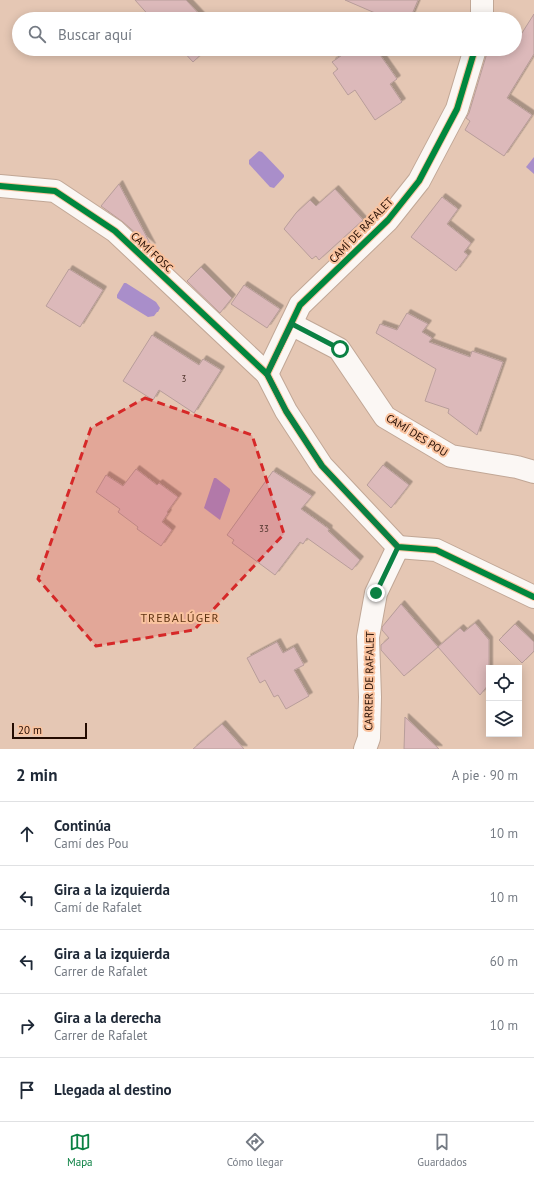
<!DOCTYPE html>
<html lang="es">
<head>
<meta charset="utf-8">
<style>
  body { margin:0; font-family:"PT Sans",sans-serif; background:#f2f2f3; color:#1f2937 }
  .controls { position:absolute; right:12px; bottom:12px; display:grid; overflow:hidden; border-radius:0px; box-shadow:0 2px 10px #0003 }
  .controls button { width:36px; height:36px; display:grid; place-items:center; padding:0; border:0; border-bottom:1px solid #e0e1e3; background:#fff; color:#1f2937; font:20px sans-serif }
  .scale { position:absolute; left:12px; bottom:10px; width:75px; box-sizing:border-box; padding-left:4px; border:2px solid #230b00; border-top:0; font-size:11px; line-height:14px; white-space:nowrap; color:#230b00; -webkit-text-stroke:3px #fac39f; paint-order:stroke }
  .stop { position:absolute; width:12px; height:12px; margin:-9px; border:3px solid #0b8043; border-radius:50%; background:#fff }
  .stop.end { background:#0b8043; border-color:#fff; box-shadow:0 1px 4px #0008 }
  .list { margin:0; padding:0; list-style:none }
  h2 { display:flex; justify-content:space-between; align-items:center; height:52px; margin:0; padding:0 16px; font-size:17px }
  h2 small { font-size:13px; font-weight:400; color:#747a83 }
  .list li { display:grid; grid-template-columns:26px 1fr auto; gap:12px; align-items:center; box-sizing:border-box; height:64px; padding:0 16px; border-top:1px solid #e0e1e3 }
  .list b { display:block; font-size:15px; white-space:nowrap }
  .list p { margin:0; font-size:13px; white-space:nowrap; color:#747a83 }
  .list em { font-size:13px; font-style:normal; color:#747a83 }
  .icon { flex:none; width:22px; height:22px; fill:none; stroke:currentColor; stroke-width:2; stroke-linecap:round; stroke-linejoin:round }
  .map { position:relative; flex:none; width:534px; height:749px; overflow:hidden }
  .search { position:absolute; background:#fff; box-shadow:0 2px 10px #0003; left:12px; right:12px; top:12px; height:44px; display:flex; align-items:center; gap:10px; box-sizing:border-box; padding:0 14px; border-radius:22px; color:#747a83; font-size:15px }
  .sheet { height:372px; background:#fff }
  nav { display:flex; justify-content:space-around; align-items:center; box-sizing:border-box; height:56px; border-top:1px solid #e0e1e3; background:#fff; font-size:11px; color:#747a83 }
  nav a { display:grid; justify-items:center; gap:2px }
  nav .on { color:#0b8043 }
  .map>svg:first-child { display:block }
  .water { fill:#a98eca }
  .building { fill:#dcb9ba; stroke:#b89d9a; filter:url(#shadow) }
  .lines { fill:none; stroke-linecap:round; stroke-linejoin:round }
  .minor-casing { stroke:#c1a796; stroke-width:24 }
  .minor { stroke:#fbf7f4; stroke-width:22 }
  .cycleway-casing { stroke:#fac39f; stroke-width:8 }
  .cycleway { stroke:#00873e; stroke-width:6 }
  .route { stroke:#0b8043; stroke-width:5 }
  .marked { fill:#d62828; fill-opacity:0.2; stroke:#d62828; stroke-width:3; stroke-dasharray:8 5; stroke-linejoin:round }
  .labels { text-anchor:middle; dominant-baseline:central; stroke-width:4; stroke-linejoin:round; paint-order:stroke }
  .number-label { font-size:9px; fill:#51362e }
  .street-label { font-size:11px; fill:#230b00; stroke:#fac39f }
  .neighbourhood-label { font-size:12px; letter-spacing:1px; fill:#613513; stroke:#fac39f }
</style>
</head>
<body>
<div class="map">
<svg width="534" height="749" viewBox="0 0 534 749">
  <defs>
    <filter id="shadow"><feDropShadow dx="3.5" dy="-3.5" stdDeviation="0" flood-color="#0004"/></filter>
  </defs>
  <rect width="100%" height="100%" fill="#e5c7b4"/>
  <g class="water">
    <path d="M 259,151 L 262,152 L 284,175 L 284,177 L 274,188 L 270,187 L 249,164 L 249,160 Z"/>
    <path d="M 534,157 L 534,174 L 526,167 Z"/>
    <path d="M 124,283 L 126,283 L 156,302 L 160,308 L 158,312 L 157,312 L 154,316 L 148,317 L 117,298 L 117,295 Z"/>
    <path d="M 214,478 L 216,478 L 230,489 L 230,491 L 220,520 L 204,508 Z"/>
  </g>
  <g class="building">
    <path d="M 135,0 L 186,0 L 204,19 L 152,19 Z"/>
    <path d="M 345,0 L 418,0 L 410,19 L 389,19 Z"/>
    <path d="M 534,14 L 534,54 L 507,98 L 532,115 L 504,156 L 465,130 L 470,121 L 466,118 L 469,113 L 487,53 L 487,49 L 515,49 L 515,44 Z"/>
    <path d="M 181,49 L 207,49 L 193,62 Z"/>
    <path d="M 351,49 L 376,49 L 397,79 L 390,84 L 402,102 L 375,120 L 355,90 L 348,95 L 333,73 L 338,69 L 332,62 Z"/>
    <path d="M 119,184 L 152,247 L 123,222 L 101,206 Z"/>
    <path d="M 335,189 L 363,220 L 319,260 L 316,256 L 312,259 L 284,229 L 296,213 L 310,200 L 316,206 Z"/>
    <path d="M 442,197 L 458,209 L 447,224 L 471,243 L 464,252 L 468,255 L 456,271 L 411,237 Z"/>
    <path d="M 201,267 L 232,298 L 220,313 L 187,281 Z"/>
    <path d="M 69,269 L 103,290 L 80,327 L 46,306 Z"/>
    <path d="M 244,285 L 280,309 L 267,328 L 231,304 Z"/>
    <path d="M 407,313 L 428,324 L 422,332 L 432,338 L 429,342 L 470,357 L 472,351 L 503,362 L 477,435 L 448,413 L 449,409 L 425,401 L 436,369 L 376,333 L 380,324 L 397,330 Z"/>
    <path d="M 152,335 L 199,365 L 203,359 L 221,370 L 194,413 L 159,390 L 153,400 L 123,381 Z"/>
    <path d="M 383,465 L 409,485 L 391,508 L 367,485 Z"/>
    <path d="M 136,469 L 157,485 L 159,483 L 178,497 L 167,512 L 168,513 L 162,522 L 172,530 L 161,546 L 137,529 L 138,527 L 118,512 L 120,509 L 96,492 L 106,475 L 123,486 Z"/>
    <path d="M 273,471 L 312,496 L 301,509 L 329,529 L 328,531 L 360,560 L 352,570 L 307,538 L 303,544 L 300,542 L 275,575 L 232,543 L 234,540 L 227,535 Z"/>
    <path d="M 401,604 L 438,647 L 404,676 L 381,650 L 381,645 L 389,638 L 382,630 L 382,627 Z"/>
    <path d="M 475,623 L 489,640 L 489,684 L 480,695 L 438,647 L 460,628 L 464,632 Z"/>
    <path d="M 515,624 L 534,642 L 534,651 L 522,663 L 499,640 Z"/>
    <path d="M 277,642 L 283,653 L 294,647 L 304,665 L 294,670 L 309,696 L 286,709 L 278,695 L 274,697 L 265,680 L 260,683 L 247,658 Z"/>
    <path d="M 405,717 L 439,749 L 404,749 Z"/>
    <path d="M 222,724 L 244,749 L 193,749 Z"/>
  </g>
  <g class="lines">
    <g class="minor-casing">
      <g id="minor">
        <path d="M 482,0 L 482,19"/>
        <path d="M 0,186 L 55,191 L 115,231 L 267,374 L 286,411 L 322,466 L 398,547"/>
        <path d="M 291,324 L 339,349 L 385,417 L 451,456 L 517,467 L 534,472"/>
        <path d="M 267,374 L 300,305 L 388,220 L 419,181 L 457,109 L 475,49"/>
        <path d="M 398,547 L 436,550 L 534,597"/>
        <path d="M 365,749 L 369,738 L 370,697 L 368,637 L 376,593 L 398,547"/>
      </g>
    </g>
    <use href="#minor" class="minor"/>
    <g class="cycleway-casing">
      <g id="cycleway">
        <path d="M 0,186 L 55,191 L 115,231 L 267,374 L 286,411 L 322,466 L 398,547 L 436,550 L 534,597"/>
        <path d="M 267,374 L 300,305 L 388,220 L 419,181 L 457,109 L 475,49"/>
      </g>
    </g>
    <use href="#cycleway" class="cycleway"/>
  </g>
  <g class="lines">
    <path class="route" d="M 340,349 L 292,324 L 267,374 L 286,411 L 322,466 L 398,547 L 376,593"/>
  </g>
  <path class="marked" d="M 145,398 L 252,435 L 284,534 L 194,630 L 96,646 L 38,579 L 91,428 Z"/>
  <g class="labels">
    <g class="number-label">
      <text x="184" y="378">3</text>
      <text x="264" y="528">33</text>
    </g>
    <g class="street-label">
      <text transform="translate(361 230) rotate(-46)">CAMÍ DE RAFALET</text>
      <text transform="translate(152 252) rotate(43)">CAMÍ FOSC</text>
      <text transform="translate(417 435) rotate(32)">CAMÍ DES POU</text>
      <text transform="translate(369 681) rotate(-89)">CARRER DE RAFALET</text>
    </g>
    <g class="neighbourhood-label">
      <text x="180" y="617">TREBALÚGER</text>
    </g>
  </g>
</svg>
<div class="controls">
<button><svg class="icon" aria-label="locate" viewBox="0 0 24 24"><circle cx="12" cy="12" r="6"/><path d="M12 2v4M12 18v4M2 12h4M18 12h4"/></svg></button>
<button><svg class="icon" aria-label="layers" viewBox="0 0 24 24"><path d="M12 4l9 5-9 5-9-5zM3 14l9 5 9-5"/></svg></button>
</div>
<div class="scale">20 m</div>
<div class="stop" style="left:340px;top:349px"></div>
<div class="stop end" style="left:376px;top:593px"></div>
<div class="search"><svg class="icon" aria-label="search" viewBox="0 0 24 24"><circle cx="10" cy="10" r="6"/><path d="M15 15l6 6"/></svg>Buscar aquí</div>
</div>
<section class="sheet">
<h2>2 min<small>A pie · 90 m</small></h2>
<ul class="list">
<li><svg class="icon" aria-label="ahead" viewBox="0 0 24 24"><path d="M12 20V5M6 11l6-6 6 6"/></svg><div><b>Continúa</b><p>Camí des Pou</p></div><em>10 m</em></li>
<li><svg class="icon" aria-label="left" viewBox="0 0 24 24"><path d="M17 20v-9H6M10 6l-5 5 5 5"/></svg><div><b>Gira a la izquierda</b><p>Camí de Rafalet</p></div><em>10 m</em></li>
<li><svg class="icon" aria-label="left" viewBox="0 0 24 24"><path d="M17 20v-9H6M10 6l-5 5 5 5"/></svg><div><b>Gira a la izquierda</b><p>Carrer de Rafalet</p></div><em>60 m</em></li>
<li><svg class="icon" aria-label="right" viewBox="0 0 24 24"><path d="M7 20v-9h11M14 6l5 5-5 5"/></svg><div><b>Gira a la derecha</b><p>Carrer de Rafalet</p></div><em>10 m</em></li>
<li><svg class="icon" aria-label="arrive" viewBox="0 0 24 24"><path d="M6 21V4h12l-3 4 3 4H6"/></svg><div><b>Llegada al destino</b></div></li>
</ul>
</section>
<nav>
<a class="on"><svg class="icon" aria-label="map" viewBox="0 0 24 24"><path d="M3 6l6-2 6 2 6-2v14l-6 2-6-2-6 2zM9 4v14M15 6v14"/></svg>Mapa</a>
<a><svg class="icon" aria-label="directions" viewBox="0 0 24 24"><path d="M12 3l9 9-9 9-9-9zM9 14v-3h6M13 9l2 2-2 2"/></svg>Cómo llegar</a>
<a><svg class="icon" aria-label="saved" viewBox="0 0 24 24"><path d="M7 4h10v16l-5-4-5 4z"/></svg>Guardados</a>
</nav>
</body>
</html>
